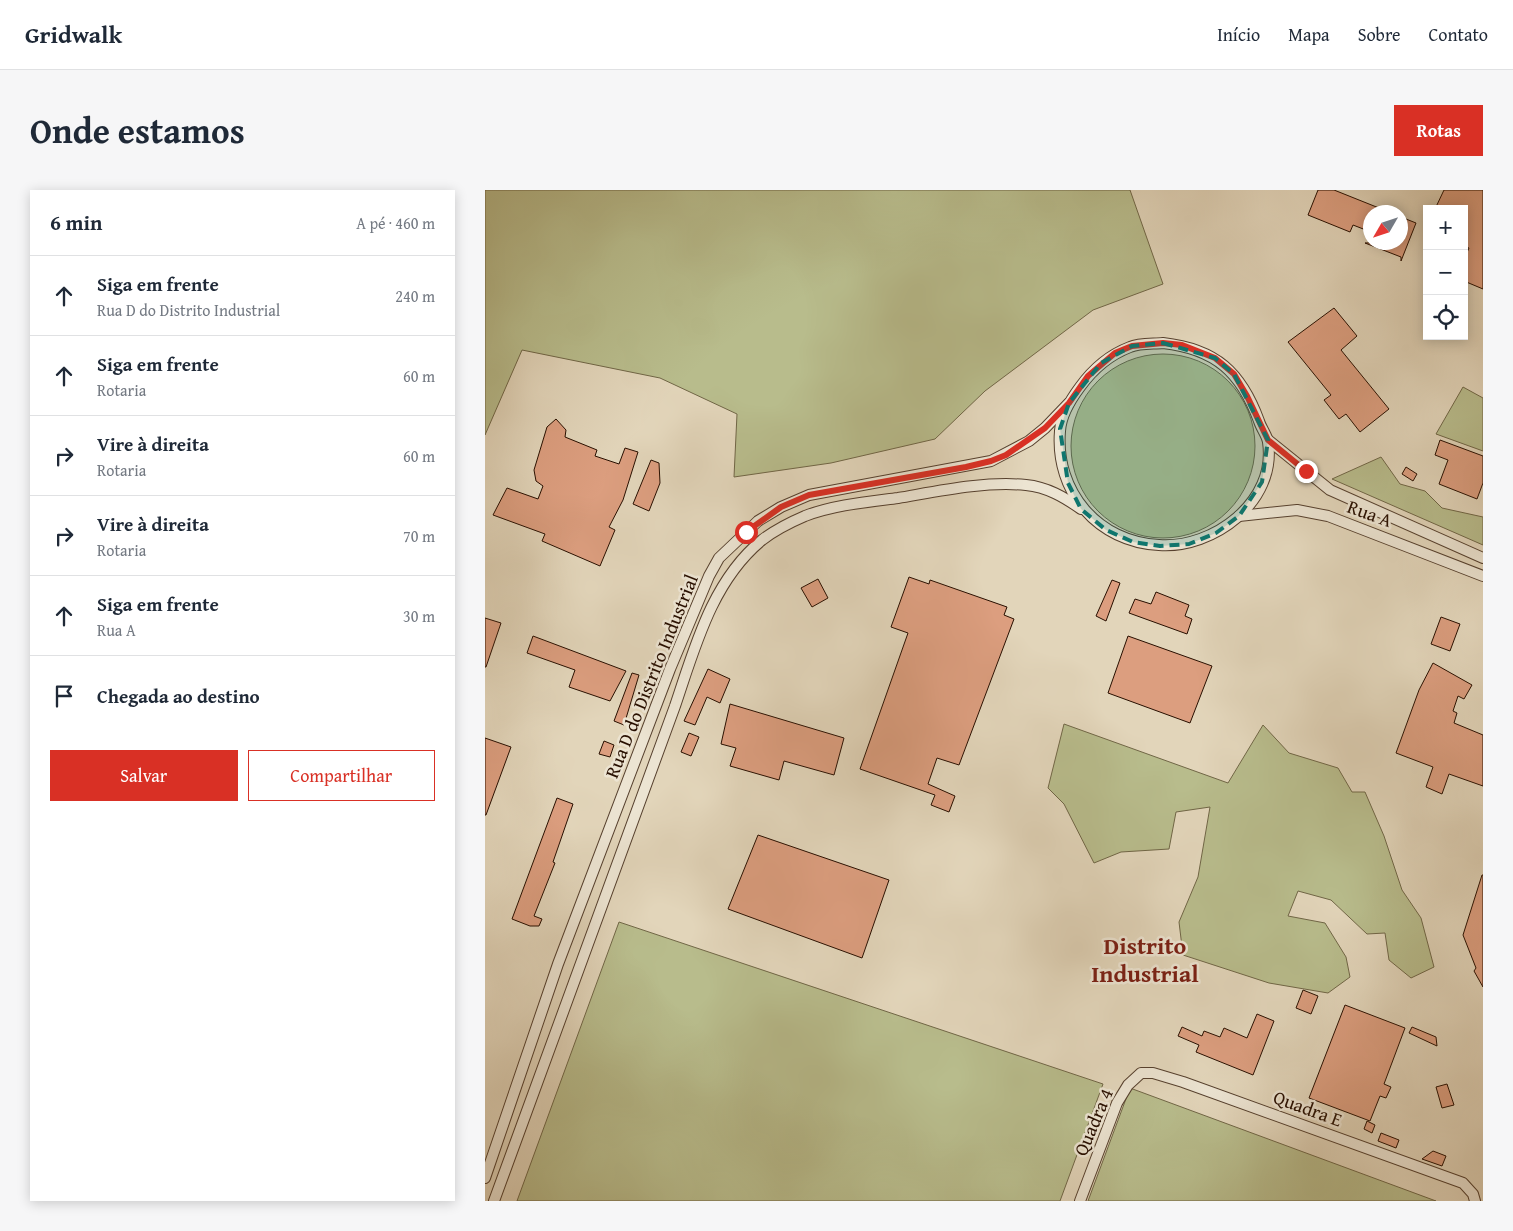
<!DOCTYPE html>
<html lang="pt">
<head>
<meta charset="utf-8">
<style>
  body { margin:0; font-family:"Gentium Book Plus",serif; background:#f6f6f7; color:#1f2937 }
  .controls { position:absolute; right:15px; top:15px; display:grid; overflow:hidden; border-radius:0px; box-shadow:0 2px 12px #0003 }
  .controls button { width:45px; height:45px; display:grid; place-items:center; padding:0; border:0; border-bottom:1px solid #e0e1e3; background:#fff; color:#1f2937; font:25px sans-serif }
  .compass { position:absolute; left:878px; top:15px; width:45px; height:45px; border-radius:50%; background:#fff; box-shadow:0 2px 12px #0003; rotate:231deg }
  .stop { position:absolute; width:15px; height:15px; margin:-11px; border:4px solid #d93025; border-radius:50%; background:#fff }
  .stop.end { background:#d93025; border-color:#fff; box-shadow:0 1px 5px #0008 }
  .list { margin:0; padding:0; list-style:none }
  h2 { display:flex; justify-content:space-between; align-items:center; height:65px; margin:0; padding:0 20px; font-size:21px }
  h2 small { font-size:16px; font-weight:400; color:#747a83 }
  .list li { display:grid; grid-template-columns:32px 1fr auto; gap:15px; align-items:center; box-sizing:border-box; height:80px; padding:0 20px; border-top:1px solid #e0e1e3 }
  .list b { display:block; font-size:19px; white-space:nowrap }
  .list p { margin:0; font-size:16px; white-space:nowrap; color:#747a83 }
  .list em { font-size:16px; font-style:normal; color:#747a83 }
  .actions { display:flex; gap:10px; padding:15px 20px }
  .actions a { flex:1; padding:11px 0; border:1px solid #d93025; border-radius:0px; text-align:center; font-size:18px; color:#d93025 }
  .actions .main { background:#d93025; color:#fff }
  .icon { flex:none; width:28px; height:28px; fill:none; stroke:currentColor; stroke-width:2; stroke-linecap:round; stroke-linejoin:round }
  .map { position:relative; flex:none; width:998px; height:1011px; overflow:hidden; border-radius:0px }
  header { display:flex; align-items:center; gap:30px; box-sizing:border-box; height:70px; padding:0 25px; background:#fff; border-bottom:1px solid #e0e1e3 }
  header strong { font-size:24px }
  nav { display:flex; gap:28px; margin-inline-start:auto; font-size:18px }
  .intro { display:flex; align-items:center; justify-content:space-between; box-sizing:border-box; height:120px; padding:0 30px }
  h1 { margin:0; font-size:35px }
  .button { padding:12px 22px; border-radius:0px; background:#d93025; color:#fff; font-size:18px; font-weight:700 }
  main { display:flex; gap:30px; padding:0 30px }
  aside { flex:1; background:#fff; border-radius:0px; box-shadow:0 2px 12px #0003 }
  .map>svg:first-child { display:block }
  .green { fill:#b8bc8c; stroke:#706646 }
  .building { fill:#dc9e7f; stroke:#280f00 }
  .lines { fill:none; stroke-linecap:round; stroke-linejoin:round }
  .street-casing { stroke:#56402e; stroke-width:12 }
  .street { stroke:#ece4d2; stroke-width:10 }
  .route { stroke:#d93025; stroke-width:6 }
  .marked { fill:#0f766e; fill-opacity:0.2; stroke:#0f766e; stroke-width:4; stroke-dasharray:10 6; stroke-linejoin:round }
  .labels { text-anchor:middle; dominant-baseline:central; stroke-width:5; stroke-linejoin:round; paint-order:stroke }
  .street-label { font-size:19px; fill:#280f00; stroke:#ece4d2 }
  .district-label { font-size:24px; font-weight:bold; fill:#7a1f14; stroke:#ece4d2 }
</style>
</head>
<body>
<header>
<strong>Gridwalk</strong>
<nav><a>Início</a><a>Mapa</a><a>Sobre</a><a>Contato</a></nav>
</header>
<div class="intro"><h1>Onde estamos</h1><a class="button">Rotas</a></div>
<main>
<aside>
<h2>6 min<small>A pé · 460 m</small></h2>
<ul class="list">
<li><svg class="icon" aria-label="ahead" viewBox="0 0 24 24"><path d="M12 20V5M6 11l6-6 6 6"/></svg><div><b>Siga em frente</b><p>Rua D do Distrito Industrial</p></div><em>240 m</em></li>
<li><svg class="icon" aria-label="ahead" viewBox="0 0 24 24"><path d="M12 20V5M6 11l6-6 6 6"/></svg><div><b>Siga em frente</b><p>Rotaria</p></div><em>60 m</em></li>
<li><svg class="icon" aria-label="right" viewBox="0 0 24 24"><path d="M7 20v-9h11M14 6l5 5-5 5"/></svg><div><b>Vire à direita</b><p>Rotaria</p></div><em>60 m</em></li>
<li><svg class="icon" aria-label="right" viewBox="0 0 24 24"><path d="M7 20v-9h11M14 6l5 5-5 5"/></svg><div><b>Vire à direita</b><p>Rotaria</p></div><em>70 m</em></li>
<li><svg class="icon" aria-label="ahead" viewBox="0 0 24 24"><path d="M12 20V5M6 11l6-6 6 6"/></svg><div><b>Siga em frente</b><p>Rua A</p></div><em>30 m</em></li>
<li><svg class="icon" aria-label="arrive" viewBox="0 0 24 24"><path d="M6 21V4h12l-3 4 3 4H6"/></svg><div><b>Chegada ao destino</b></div></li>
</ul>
<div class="actions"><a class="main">Salvar</a><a>Compartilhar</a></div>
</aside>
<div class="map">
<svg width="998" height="1011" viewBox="0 0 998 1011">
  <rect width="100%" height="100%" fill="#e2d5ba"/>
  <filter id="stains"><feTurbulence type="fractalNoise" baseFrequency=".004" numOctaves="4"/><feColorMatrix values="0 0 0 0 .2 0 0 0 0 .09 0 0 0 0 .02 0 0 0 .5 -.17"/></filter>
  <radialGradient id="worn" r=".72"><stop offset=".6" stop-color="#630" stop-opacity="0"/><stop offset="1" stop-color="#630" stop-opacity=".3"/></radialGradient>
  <g class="green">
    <path d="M 0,0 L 645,0 L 678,94 L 608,120 L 500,201 L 450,249 L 346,273 L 249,287 L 252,224 L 175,188 L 37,160 L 0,245 Z"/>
    <circle cx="678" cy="256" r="92"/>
    <path d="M 978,197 L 998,208 L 998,261 L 951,244 Z"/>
    <path d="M 896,267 L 915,294 L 940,301 L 957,318 L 998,327 L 998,355 L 847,289 Z"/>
    <path d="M 579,534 L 743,593 L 778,535 L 804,563 L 853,578 L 867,602 L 880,602 L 899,646 L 917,700 L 936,728 L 949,777 L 926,788 L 904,770 L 900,743 L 882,744 L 846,710 L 813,701 L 803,726 L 840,733 L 861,767 L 865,787 L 843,803 L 784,793 L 698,765 L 694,732 L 713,687 L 725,617 L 691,622 L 684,659 L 636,662 L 609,673 L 579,614 L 563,598 Z"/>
    <path d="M 134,732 L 618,894 L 575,1011 L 32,1011 Z"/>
    <path d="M 645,898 L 951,1011 L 603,1011 Z"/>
  </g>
  <g class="building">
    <path d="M 833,0 L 849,0 L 904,22 L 886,22 L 886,42 L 868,35 L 865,42 L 823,25 Z"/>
    <path d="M 959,0 L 998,0 L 998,99 L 979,91 L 979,69 L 984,58 L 979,56 L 979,19 L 950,19 Z"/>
    <path d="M 916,27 L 931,33 L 916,71 L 916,67 L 880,53 L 916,52 Z"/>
    <path d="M 849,118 L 872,146 L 856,160 L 904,219 L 875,242 L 861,224 L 854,229 L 839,210 L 846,205 L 803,152 Z"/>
    <path d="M 71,229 L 81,240 L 80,247 L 112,260 L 110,266 L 134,274 L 140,258 L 153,262 L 138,310 L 124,337 L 130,340 L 115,376 L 57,351 L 60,344 L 8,325 L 22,298 L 53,309 L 58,296 L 51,291 L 49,280 L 62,237 Z"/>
    <path d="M 955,250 L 998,266 L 998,293 L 992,309 L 954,294 L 963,270 L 950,265 Z"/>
    <path d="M 166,270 L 174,273 L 175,293 L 164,321 L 148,314 Z"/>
    <path d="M 921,277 L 932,284 L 928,291 L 917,284 Z"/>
    <path d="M 424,387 L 444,394 L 445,390 L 522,417 L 519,425 L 529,429 L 474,575 L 452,568 L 443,594 L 470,606 L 464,622 L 446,615 L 450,605 L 375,579 L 423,443 L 406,437 Z"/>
    <path d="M 333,389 L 343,408 L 327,417 L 316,398 Z"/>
    <path d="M 627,390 L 635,393 L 621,431 L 611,426 Z"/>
    <path d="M 671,402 L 704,415 L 700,426 L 707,429 L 702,444 L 644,423 L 650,409 L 666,414 Z"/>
    <path d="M 956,427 L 975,434 L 965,461 L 946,454 Z"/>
    <path d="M 0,428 L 16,433 L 1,477 L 0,477 Z"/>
    <path d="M 48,446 L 141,481 L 125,511 L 84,497 L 90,480 L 42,463 Z"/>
    <path d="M 643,446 L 727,476 L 705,533 L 623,503 Z"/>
    <path d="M 948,473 L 987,495 L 979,509 L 973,506 L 968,521 L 972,523 L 969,533 L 998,545 L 998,596 L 964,584 L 957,604 L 941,597 L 948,577 L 911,563 L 934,500 Z"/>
    <path d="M 223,479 L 245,489 L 235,513 L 222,507 L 210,535 L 199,531 Z"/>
    <path d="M 147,483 L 154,485 L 139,535 L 129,531 Z"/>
    <path d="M 245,514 L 359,548 L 349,585 L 299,571 L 294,590 L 245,576 L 251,558 L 236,554 Z"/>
    <path d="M 204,543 L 214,547 L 206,566 L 196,562 Z"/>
    <path d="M 0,548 L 26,557 L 1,625 L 0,625 Z"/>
    <path d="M 119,551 L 129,555 L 125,567 L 114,564 Z"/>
    <path d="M 72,608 L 88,614 L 68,672 L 70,673 L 49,726 L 57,729 L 54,736 L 45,736 L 27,729 Z"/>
    <path d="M 273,645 L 404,690 L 377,768 L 243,719 Z"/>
    <path d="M 997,685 L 998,685 L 998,797 L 989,781 L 991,778 L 978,745 Z"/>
    <path d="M 818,800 L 833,806 L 826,824 L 811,818 Z"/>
    <path d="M 860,815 L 920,838 L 899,894 L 906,897 L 901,908 L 895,906 L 885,931 L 824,908 Z"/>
    <path d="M 772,824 L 789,831 L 768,885 L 711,862 L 714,855 L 693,846 L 697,837 L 717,846 L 719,841 L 735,847 L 739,838 L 762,848 Z"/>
    <path d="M 927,837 L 951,847 L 952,856 L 924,843 Z"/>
    <path d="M 962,894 L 969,915 L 957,918 L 951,897 Z"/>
    <path d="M 882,931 L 890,935 L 887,943 L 879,939 Z"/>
    <path d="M 896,943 L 914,950 L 911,958 L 893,951 Z"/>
    <path d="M 948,961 L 961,966 L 957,976 L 937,969 Z"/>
  </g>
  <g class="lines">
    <g class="street-casing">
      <g id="street">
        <path d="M 678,153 C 731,159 756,182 774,231 C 776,238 782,245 783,252 C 792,312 728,359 674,355 C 613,352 570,302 575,241 C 576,225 586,209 595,197 C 608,179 624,165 645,157 C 654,153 668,154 678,153 Z"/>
        <path d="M 783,250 L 845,300 L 998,368"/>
        <path d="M 754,326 L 812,320 L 843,326 L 998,386"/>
        <path d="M 0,988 L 73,774 L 185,479 L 224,386 L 234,368 L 273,331 L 296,317 L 324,305 L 506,271 L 544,251 L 560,238 L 584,213"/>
        <path d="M 9,1011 L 190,516 C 210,457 227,391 277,350 C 290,340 306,332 320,326 C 349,315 382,312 413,308 C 454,301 499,291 541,295 C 562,297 579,307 596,319"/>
        <path d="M 595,1011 L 632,913 L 643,895 L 656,883 L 668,883 L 698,892 L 978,993 L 988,1004 L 990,1011"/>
      </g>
    </g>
    <use href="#street" class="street"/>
  </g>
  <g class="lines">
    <path class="route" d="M 261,342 L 296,317 L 324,305 L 481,277 L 506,271 L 521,265 L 560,238 L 584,213 L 603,186 L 630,163 L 647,156 L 678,153 L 697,155 L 730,168 L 749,184 L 762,206 L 783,250 L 821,281"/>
  </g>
  <path class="marked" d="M 678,153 L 730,168 L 749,184 L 783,250 L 777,292 L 754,326 L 731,343 L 704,354 L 675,356 L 648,352 L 621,340 L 596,319 L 583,293 L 575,239 L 584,213 L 616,173 L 647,156 Z"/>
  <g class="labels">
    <g class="street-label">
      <text transform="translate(885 323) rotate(20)">Rua A</text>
      <text transform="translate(166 486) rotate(-68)">Rua D do Distrito Industrial</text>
      <text transform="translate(823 918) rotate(20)">Quadra E</text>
      <text transform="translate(608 932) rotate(-67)">Quadra 4</text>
    </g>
    <g class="district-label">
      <text x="660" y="755">Distrito<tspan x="660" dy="28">Industrial</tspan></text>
    </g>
  </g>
  <rect width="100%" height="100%" filter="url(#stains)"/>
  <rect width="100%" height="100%" fill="url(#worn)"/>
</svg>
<div class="controls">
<button>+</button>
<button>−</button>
<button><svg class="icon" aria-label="locate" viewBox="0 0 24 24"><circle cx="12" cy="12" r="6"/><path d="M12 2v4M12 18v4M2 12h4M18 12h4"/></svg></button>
</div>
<svg class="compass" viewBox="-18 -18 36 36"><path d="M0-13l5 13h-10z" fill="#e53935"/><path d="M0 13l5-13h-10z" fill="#747a83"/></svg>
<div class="stop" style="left:261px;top:342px"></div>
<div class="stop end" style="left:821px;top:281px"></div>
</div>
</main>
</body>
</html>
